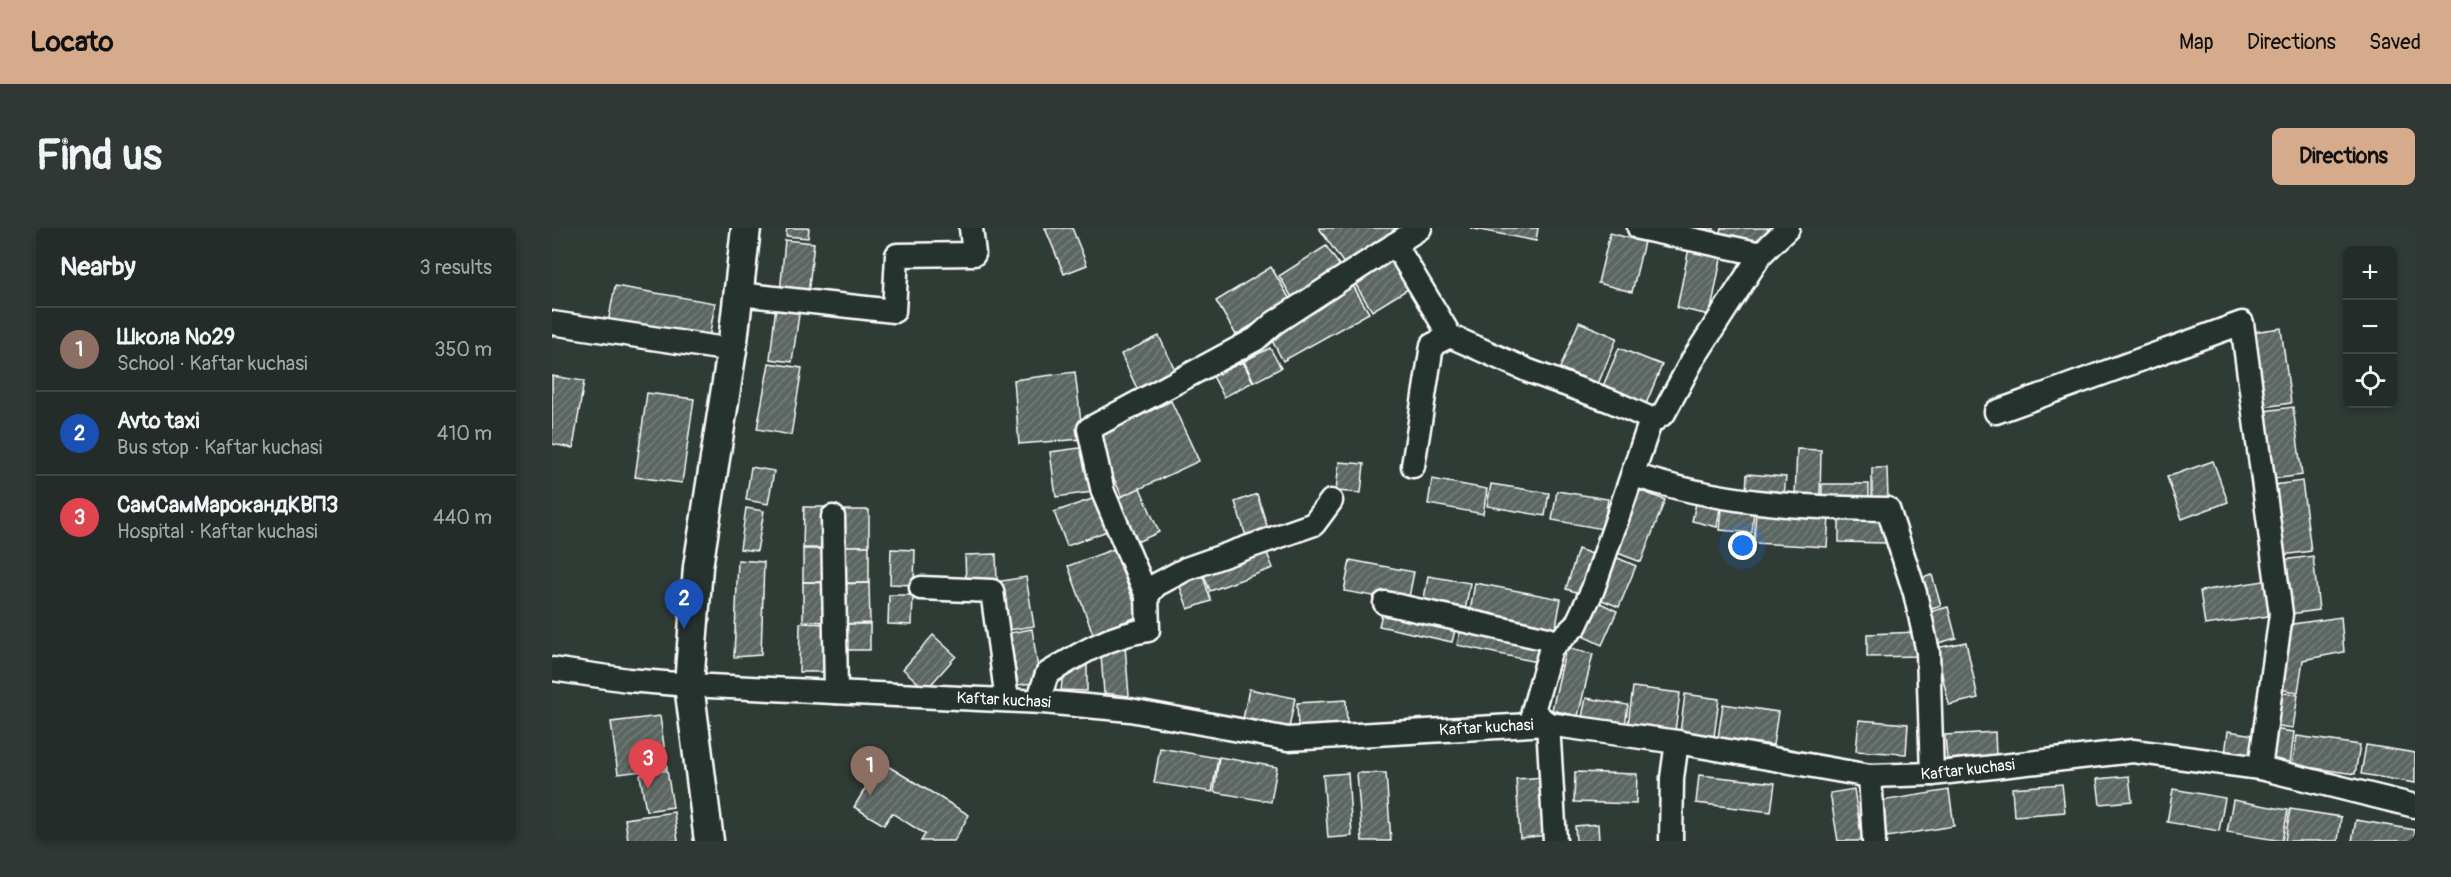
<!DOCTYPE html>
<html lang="en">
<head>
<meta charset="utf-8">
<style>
  body { margin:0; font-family:Pangolin,sans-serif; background:#2f3834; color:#f1f3f6 }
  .controls { position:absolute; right:18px; top:18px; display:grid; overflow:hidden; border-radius:9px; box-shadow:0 3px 9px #0003 }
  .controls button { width:54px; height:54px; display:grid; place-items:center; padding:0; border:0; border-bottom:2px solid #404845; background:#232c28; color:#f1f3f6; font:30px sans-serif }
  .you { position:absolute; left:1191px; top:318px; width:21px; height:21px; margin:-15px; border:4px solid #fff; border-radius:50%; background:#1a73e8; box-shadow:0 0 0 9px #1a73e833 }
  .badge { display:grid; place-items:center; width:39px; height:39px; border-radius:50%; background:#d6ab8b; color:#fff; font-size:20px; font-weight:700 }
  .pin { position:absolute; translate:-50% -50px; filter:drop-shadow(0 2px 3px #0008) }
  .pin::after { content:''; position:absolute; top:32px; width:21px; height:18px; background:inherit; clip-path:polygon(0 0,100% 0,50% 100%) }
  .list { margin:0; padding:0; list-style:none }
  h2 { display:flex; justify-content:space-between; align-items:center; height:78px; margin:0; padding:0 24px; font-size:26px }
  h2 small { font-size:20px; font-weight:400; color:#a3a7a8 }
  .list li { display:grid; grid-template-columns:39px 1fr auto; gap:18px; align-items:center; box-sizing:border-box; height:84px; padding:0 24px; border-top:2px solid #404845 }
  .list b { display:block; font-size:22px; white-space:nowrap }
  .list p { margin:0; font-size:20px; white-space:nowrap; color:#a3a7a8 }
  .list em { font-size:20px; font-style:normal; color:#a3a7a8 }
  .icon { flex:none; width:33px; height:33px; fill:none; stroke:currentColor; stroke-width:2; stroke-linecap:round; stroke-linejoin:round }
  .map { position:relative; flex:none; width:1863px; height:613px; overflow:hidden; border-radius:9px }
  header { display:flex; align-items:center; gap:36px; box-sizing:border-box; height:84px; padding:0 30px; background:#d6ab8b; color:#111 }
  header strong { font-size:28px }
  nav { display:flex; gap:33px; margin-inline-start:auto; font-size:21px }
  .intro { display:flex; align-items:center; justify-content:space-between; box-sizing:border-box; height:144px; padding:0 36px }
  h1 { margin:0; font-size:42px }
  .button { padding:15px 27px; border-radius:9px; background:#d6ab8b; color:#111; font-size:21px; font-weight:700 }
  main { display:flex; gap:36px; padding:0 36px }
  aside { flex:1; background:#232c28; border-radius:9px; box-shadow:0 3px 9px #0003 }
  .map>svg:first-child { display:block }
  .building { fill:url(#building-hatch); stroke:#fff; stroke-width:1.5 }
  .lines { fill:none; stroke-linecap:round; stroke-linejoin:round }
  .minor-casing { stroke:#fff; stroke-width:27 }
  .major-casing { stroke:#fff; stroke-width:33 }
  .minor { stroke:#26332d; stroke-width:22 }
  .major { stroke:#26332d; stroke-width:28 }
  .labels { text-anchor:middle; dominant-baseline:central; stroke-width:4.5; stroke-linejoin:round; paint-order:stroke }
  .street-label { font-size:16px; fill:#fff; stroke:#26332d }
</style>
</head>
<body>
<header>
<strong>Locato</strong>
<nav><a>Map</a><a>Directions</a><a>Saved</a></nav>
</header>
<div class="intro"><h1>Find us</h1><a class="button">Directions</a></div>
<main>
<aside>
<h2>Nearby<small>3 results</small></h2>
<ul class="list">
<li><span class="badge" style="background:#8d6e63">1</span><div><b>Школа №29</b><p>School · Kaftar kuchasi</p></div><em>350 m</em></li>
<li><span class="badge" style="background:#1a4fb4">2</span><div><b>Avto taxi</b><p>Bus stop · Kaftar kuchasi</p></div><em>410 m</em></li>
<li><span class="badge" style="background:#e0444e">3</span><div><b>СамСамМарокандКВП3</b><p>Hospital · Kaftar kuchasi</p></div><em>440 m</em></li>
</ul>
</aside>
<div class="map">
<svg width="1863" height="613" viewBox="0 0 1863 613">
  <defs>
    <pattern id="building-hatch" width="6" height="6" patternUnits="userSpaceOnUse" patternTransform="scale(1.5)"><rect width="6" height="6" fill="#5b6661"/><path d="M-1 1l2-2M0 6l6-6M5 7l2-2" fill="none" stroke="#747d79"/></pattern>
  </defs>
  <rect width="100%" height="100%" fill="#2f3b35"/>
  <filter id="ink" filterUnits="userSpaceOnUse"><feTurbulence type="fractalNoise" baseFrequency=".0167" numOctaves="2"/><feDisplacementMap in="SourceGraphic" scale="12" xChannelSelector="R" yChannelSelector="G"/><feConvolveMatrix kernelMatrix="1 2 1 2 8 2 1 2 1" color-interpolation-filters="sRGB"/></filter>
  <g filter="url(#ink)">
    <g class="building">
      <path d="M 235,0 L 257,0 L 256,10 L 234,8 Z"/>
      <path d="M 493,0 L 520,0 L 535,37 L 512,46 Z"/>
      <path d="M 767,0 L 848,0 L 794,39 Z"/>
      <path d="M 918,0 L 986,0 L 984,13 Z"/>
      <path d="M 1122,0 L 1162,0 L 1161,8 Z"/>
      <path d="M 1169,0 L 1216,0 L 1213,16 L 1167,7 Z"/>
      <path d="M 1058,5 L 1092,14 L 1080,64 L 1046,55 Z"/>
      <path d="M 233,12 L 262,15 L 256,67 L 228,65 Z"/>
      <path d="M 774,18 L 790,41 L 741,71 L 727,48 Z"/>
      <path d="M 1137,20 L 1170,26 L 1158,87 L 1125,80 Z"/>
      <path d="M 844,29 L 861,58 L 820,83 L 802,54 Z"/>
      <path d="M 719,39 L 739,73 L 684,107 L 664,73 Z"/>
      <path d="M 800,56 L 817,85 L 731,133 L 717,107 Z"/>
      <path d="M 63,58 L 163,75 L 157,111 L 56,95 Z"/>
      <path d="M 224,77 L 248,80 L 240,134 L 218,131 Z"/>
      <path d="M 1027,94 L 1065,110 L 1046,156 L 1008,140 Z"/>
      <path d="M 1729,100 L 1739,175 L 1712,179 L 1701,104 Z"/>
      <path d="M 607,108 L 626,148 L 588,167 L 569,126 Z"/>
      <path d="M 718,120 L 729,140 L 702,154 L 692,133 Z"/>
      <path d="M 1067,120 L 1110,137 L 1094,176 L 1051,158 Z"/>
      <path d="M 691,134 L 701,154 L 672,169 L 661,148 Z"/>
      <path d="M 217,135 L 250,140 L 239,207 L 205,201 Z"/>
      <path d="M 523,144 L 531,211 L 467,216 L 462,152 Z"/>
      <path d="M 0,148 L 32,153 L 21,220 L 0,216 Z"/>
      <path d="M 95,165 L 142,171 L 130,255 L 83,249 Z"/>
      <path d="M 619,173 L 647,233 L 570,269 L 544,209 Z"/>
      <path d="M 1741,179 L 1750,247 L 1722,251 L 1712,183 Z"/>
      <path d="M 535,219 L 540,264 L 504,269 L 498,224 Z"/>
      <path d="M 1245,221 L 1269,222 L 1268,270 L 1243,268 Z"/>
      <path d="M 1661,233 L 1676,274 L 1630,291 L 1615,249 Z"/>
      <path d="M 787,234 L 812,236 L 809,265 L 784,263 Z"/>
      <path d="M 199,239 L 222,243 L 216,276 L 194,272 Z"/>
      <path d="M 1320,240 L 1335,240 L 1336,272 L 1320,272 Z"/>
      <path d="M 1195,246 L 1234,249 L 1232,267 L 1194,264 Z"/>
      <path d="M 880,251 L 935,261 L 931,286 L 876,276 Z"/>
      <path d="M 1750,253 L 1759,323 L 1731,327 L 1722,257 Z"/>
      <path d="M 939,256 L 997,265 L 993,288 L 935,278 Z"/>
      <path d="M 1270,256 L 1317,256 L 1317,271 L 1270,270 Z"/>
      <path d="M 588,260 L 607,304 L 585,314 L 566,270 Z"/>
      <path d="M 1087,262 L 1113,272 L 1089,334 L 1063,324 Z"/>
      <path d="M 1005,263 L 1056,271 L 1051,301 L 1000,292 Z"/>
      <path d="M 705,266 L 717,304 L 695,311 L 683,274 Z"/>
      <path d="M 546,269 L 558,302 L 515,318 L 502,284 Z"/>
      <path d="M 1144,275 L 1168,280 L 1165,299 L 1140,293 Z"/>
      <path d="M 252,279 L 278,279 L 277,320 L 251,320 Z"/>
      <path d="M 194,280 L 212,283 L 205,323 L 188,321 Z"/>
      <path d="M 1170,280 L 1202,283 L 1200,305 L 1168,302 Z"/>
      <rect x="286" y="282" width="31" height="36"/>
      <path d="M 1204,283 L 1277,288 L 1275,319 L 1202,315 Z"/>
      <path d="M 1287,289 L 1334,289 L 1334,315 L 1287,314 Z"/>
      <rect x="286" y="318" width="31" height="37"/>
      <path d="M 251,321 L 277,321 L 278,354 L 251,354 Z"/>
      <path d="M 339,321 L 363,322 L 362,357 L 338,356 Z"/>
      <path d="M 562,321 L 587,388 L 541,406 L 516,338 Z"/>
      <path d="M 1026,321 L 1043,327 L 1031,366 L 1014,361 Z"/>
      <path d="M 715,325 L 721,340 L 658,363 L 652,347 Z"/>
      <path d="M 444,326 L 445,353 L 414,354 L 413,327 Z"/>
      <path d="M 1061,328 L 1084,338 L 1067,379 L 1043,369 Z"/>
      <path d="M 1761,328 L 1767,382 L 1738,386 L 1731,332 Z"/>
      <path d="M 186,332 L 212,334 L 209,427 L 182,429 Z"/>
      <path d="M 798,332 L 862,344 L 856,374 L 792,363 Z"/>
      <path d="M 1380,347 L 1389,378 L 1373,383 L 1364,352 Z"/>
      <path d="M 651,348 L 659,373 L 636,381 L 627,356 Z"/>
      <path d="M 876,348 L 918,355 L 912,389 L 870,382 Z"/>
      <path d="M 474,349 L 482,398 L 457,402 L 449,353 Z"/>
      <path d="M 1718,352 L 1723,387 L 1653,397 L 1648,363 Z"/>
      <path d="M 251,354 L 278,355 L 277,394 L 251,393 Z"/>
      <path d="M 317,355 L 318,395 L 287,396 L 286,356 Z"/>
      <path d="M 923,355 L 1009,371 L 1003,404 L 917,389 Z"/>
      <path d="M 337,367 L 361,367 L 360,397 L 336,396 Z"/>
      <path d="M 1042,372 L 1065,383 L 1050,417 L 1026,406 Z"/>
      <path d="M 1396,379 L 1404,410 L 1383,416 L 1374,385 Z"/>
      <path d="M 831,381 L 904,398 L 900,414 L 827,398 Z"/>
      <path d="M 1789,389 L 1792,424 L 1751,432 L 1746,464 L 1726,461 L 1734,397 Z"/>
      <path d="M 248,395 L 277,396 L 276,444 L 247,444 Z"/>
      <rect x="287" y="396" width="31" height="26"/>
      <path d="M 909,399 L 989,416 L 985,434 L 905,417 Z"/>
      <path d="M 480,401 L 488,454 L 466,457 L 458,405 Z"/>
      <path d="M 1367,404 L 1368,428 L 1315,429 L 1315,406 Z"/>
      <path d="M 381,407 L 404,428 L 374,462 L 351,441 Z"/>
      <path d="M 1414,414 L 1426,470 L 1397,477 L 1384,420 Z"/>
      <path d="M 573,417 L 577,468 L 552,465 L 549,427 Z"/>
      <path d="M 1014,420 L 1041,426 L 1026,488 L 1000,482 Z"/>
      <path d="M 535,432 L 535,463 L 509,462 L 511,446 Z"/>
      <path d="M 1081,459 L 1128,465 L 1123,503 L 1076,497 Z"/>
      <path d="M 697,461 L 743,470 L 737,500 L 691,491 Z"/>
      <path d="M 1725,464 L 1746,467 L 1741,500 L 1720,497 Z"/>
      <path d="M 1133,466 L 1167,471 L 1162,509 L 1128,505 Z"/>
      <path d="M 1034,470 L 1076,477 L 1073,497 L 1030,489 Z"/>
      <path d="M 794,472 L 795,498 L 746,500 L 745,475 Z"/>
      <path d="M 1171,476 L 1226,484 L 1221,517 L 1166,510 Z"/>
      <path d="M 108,488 L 115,540 L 66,546 L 59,494 Z"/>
      <path d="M 1307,492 L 1356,496 L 1354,526 L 1304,523 Z"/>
      <path d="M 1720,501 L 1742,504 L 1738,536 L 1715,533 Z"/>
      <path d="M 1676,503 L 1708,508 L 1705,530 L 1673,526 Z"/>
      <path d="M 1443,504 L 1444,528 L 1395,531 L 1393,507 Z"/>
      <path d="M 1745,508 L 1808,517 L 1803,546 L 1740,537 Z"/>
      <path d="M 1814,517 L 1863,525 L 1863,555 L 1809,546 Z"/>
      <path d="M 608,520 L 666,530 L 660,564 L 602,555 Z"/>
      <path d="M 667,529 L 725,539 L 719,574 L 662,564 Z"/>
      <path d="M 329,534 L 417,587 L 402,613 L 369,613 L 373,606 L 340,585 L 332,597 L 302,579 Z"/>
      <path d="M 115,542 L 121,579 L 94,583 L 88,547 Z"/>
      <path d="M 1023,544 L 1085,546 L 1084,576 L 1022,574 Z"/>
      <path d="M 796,545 L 800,608 L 776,610 L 771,547 Z"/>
      <path d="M 805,545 L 834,545 L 839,613 L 810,613 Z"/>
      <path d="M 1147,547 L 1223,555 L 1219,584 L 1144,575 Z"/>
      <path d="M 1577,548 L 1580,573 L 1548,576 L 1545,551 Z"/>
      <path d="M 993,549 L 997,607 L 968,610 L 964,551 Z"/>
      <path d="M 1510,556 L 1513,584 L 1462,588 L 1460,560 Z"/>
      <path d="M 1302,561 L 1310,613 L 1286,613 L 1278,565 Z"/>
      <path d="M 1621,561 L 1673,570 L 1667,603 L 1615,594 Z"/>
      <path d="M 1397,562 L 1402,598 L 1335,609 L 1329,573 Z"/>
      <path d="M 1681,572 L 1736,582 L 1730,613 L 1675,604 Z"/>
      <path d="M 1738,581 L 1789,589 L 1786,613 L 1733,613 Z"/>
      <path d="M 122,584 L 126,613 L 76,613 L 73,591 Z"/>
      <path d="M 1804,592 L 1863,602 L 1863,613 L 1800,613 Z"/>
      <path d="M 1046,596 L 1047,613 L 1024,613 L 1023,598 Z"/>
    </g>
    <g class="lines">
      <g class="minor-casing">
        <g id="minor">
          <path d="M 1087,0 L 1209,26 L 1140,133 L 1112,185 L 1098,195"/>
          <path d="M 843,16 L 898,108 L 977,143 L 1059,173 L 1095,189 L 1098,195 L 1041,361 L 1024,397 L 999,420 L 981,483 L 996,496 L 1003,613"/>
          <path d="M 1209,26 L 1236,0"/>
          <path d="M 187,66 L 342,83 L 345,27 L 422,26 L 419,0"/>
          <path d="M 0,95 L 180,122"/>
          <path d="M 1444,184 L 1690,95 L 1729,386 L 1708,540"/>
          <path d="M 861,238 L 880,117 L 898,108"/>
          <path d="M 1082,247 C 1166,275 1248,280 1336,281 L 1363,365 L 1376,424 L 1380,546"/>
          <path d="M 281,289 L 284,464"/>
          <path d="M 369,360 L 440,363 L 455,472"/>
          <path d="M 595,368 L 551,264 L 537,201 L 704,111 L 722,95 L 868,0"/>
          <path d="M 833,375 L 996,411 L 999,420"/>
          <path id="s1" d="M 0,441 L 76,452 L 137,457 L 491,474 L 578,482 L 736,511 L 996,496 L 1125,514 L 1318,548 L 1380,546 L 1581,523 L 1708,540 L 1863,578"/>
          <path d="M 486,473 L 495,446 C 527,426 558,407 596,402 L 595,368 L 604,357 L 634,341 L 762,296 L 779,273"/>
          <path d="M 1318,548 L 1322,613"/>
          <path d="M 1119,613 L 1120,550 L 1125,514"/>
        </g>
      </g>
      <g class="major-casing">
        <path id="major" d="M 157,613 L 137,457 L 146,339 L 180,122 L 194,0"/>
      </g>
      <use href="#minor" class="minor"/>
      <use href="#major" class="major"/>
    </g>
  </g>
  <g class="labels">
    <g class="street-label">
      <text stroke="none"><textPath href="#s1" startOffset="453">Kaftar kuchasi</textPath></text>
      <text stroke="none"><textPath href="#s1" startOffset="939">Kaftar kuchasi</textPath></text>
      <text stroke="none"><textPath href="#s1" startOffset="1425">Kaftar kuchasi</textPath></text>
    </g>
  </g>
</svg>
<div class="controls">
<button>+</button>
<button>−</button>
<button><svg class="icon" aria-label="locate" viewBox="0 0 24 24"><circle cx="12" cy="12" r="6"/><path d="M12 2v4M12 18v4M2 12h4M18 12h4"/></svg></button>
</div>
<div class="you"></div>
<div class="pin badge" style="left:318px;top:568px;background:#8d6e63">1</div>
<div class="pin badge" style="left:132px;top:401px;background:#1a4fb4">2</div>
<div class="pin badge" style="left:96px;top:561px;background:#e0444e">3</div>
</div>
</main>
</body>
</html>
